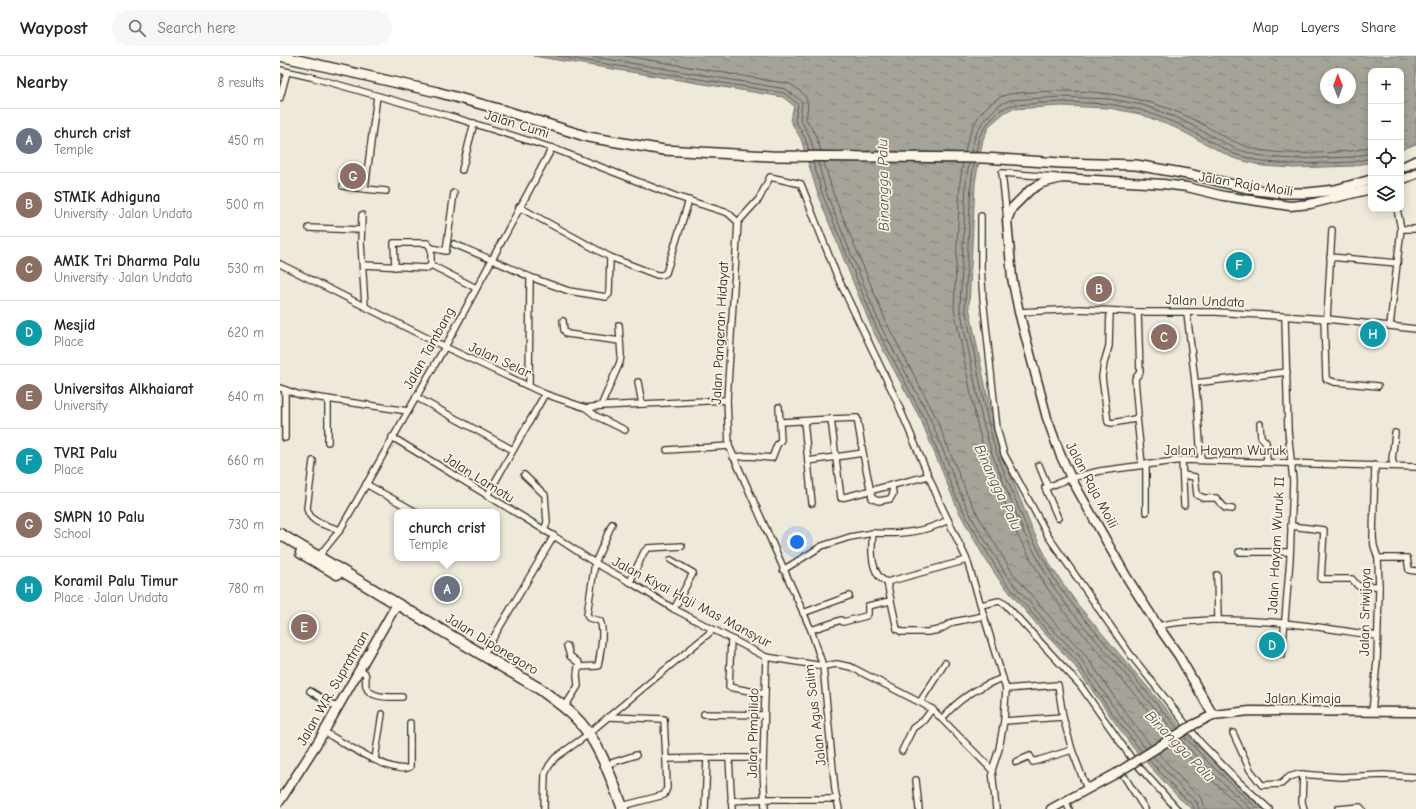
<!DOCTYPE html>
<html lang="en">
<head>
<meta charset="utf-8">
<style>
  body { margin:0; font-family:"Comic Neue",sans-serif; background:#f6f6f6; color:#222 }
  .controls { position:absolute; right:12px; top:12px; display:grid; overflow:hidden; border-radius:8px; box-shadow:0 2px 10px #0003 }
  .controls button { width:36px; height:36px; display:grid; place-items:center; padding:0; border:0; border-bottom:1px solid #e0e0e0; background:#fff; color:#222; font:20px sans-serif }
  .compass { position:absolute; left:1040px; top:12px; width:36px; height:36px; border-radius:50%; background:#fff; box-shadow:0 2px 10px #0003; rotate:359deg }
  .you { position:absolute; left:517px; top:486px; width:14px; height:14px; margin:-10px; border:3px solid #fff; border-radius:50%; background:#1a73e8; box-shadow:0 0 0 6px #1a73e833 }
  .badge { display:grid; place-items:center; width:26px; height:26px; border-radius:50%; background:#111827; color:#fff; font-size:13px; font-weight:700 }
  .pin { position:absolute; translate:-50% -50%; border:2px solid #fff; box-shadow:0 1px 4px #0006 }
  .popup { position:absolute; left:114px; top:453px; width:106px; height:52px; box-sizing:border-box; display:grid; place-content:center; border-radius:8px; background:#fff; filter:drop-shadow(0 1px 3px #0005); font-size:13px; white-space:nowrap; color:#767676 }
  .popup b { font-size:15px; color:#222 }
  .popup::after { content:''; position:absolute; left:50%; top:100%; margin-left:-8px; border:8px solid transparent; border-top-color:#fff }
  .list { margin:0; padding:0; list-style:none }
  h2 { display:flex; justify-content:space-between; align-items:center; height:52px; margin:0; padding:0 16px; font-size:17px }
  h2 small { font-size:13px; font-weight:400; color:#767676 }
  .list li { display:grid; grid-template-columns:26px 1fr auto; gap:12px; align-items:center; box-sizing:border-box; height:64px; padding:0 16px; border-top:1px solid #e0e0e0 }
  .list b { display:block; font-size:15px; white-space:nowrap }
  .list p { margin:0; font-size:13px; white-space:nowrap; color:#767676 }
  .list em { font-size:13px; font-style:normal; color:#767676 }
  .icon { flex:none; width:22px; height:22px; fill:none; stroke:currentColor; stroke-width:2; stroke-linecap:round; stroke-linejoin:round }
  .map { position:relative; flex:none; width:1136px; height:753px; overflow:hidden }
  header { display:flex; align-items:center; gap:24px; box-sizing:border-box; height:56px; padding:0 20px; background:#fff; border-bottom:1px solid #e0e0e0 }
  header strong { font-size:19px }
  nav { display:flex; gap:22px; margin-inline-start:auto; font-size:14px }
  .search { width:280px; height:36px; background:#f6f6f6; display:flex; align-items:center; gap:10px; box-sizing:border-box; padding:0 14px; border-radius:22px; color:#767676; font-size:15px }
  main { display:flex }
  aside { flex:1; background:#fff }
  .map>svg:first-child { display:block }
  .water { fill:url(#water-ripples); stroke:#75736d; fill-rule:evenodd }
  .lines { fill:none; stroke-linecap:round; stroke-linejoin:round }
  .shore { stroke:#5c5b57; stroke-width:1 }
  .street-casing { stroke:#2b2b2b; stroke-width:8 }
  .secondary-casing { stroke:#2b2b2b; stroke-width:11 }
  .primary-casing { stroke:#2b2b2b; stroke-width:12 }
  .highway-casing { stroke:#2b2b2b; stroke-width:13 }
  .street { stroke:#fcf5e5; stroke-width:5.5 }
  .secondary { stroke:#fcf5e5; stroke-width:8 }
  .primary { stroke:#fcf5e5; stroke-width:9 }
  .highway { stroke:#fcf5e5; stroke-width:10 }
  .secondary-bridge-casing { stroke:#2b2b2b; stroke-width:11; stroke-linecap:butt }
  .secondary-bridge { stroke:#fcf5e5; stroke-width:8 }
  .labels { text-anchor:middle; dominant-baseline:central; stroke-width:3.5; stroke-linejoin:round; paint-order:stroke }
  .street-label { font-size:14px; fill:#2b2b2b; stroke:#fcf5e5 }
  .water-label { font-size:15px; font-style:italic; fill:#565552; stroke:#fcf5e5 }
</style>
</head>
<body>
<header>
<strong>Waypost</strong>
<div class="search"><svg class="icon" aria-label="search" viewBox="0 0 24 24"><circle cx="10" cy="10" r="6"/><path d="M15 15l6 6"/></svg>Search here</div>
<nav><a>Map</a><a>Layers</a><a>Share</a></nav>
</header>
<main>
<aside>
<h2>Nearby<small>8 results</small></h2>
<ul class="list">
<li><span class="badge" style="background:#6b7280">A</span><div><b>church crist</b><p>Temple</p></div><em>450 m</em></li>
<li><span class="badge" style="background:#8d6e63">B</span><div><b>STMIK Adhiguna</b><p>University · Jalan Undata</p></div><em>500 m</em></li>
<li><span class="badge" style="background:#8d6e63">C</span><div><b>AMIK Tri Dharma Palu</b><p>University · Jalan Undata</p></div><em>530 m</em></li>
<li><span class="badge" style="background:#0f9aa8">D</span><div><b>Mesjid</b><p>Place</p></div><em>620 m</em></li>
<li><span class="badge" style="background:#8d6e63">E</span><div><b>Universitas Alkhaiarat</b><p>University</p></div><em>640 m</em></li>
<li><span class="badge" style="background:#0f9aa8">F</span><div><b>TVRI Palu</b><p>Place</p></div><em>660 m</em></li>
<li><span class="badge" style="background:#8d6e63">G</span><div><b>SMPN 10 Palu</b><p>School</p></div><em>730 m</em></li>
<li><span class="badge" style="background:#0f9aa8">H</span><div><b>Koramil Palu Timur</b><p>Place · Jalan Undata</p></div><em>780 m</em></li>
</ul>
</aside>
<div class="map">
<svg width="1136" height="753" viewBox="0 0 1136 753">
  <defs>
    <pattern id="water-ripples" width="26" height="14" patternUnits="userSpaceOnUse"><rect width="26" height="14" fill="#a6a399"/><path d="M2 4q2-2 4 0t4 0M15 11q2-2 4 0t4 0" fill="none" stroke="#87857d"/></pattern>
  </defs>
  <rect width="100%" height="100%" fill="#efe9da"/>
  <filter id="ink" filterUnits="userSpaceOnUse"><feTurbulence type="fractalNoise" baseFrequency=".025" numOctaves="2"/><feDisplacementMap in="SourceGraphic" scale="8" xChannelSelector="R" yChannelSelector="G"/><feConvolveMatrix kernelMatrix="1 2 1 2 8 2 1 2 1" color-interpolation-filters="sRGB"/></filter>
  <g filter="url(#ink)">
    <path class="water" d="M 253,0 L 1136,0 L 1136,88 L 1121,94 L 1121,15 L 1091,15 L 1091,106 L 1074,110 L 1014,112 L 983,110 L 953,102 L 896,72 L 860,58 L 829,52 L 782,50 L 731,53 L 724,57 L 710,69 L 703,83 L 695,127 L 689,251 L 716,382 L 752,473 L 772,512 L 798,549 L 913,685 L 984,753 L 912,753 L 899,742 L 854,693 L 792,606 L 765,578 L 720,525 L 704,501 L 678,454 L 641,364 L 593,275 L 539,142 L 521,83 L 510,64 L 514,50 L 503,41 ZM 1046,18 L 1070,18 L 1070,42 L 1046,42 Z"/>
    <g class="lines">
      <g class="shore">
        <path d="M 277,0 L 504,37 L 518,48 L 515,64 L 525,82 L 529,95"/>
        <path d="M 308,0 L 506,33 L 522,46 L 520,63 L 529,79 L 534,95"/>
        <path d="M 345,0 L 510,28 C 527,39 530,42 526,63 L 535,78 L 541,95"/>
        <path d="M 685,96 C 689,76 697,55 717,43 C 728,36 741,37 755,36 C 809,33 850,37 900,57 C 929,69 954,91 985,95 C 1012,99 1043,97 1070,95 C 1077,95 1084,91 1091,91"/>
        <path d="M 691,96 L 695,80 L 703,65 L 719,49 L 730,44 L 782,41 L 830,43 L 863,49 L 900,63 L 956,93 L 984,101 L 1014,103 L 1072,101 L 1091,97"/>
        <path d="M 696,96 L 699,81 L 707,68 L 722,53 L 731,49 L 782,46 L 829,48 L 861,54 L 898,68 L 954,98 L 983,106 L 1014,108 L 1073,106 L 1091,102"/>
        <path d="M 533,106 L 543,140 L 597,273 L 644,362 L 677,443 L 689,466 L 723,523 L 768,576 L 795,603 L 831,656 L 862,696"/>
        <path d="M 538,106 L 547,139 L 601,271 L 649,360 L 682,441 L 693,464 L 727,520 L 771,572 L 799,600 L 835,653 L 866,693"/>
        <path d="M 544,106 L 553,137 L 607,268 L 654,357 L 687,438 L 699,461 L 732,516 L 776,568 L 804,597 L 840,649 L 871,690"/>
        <path d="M 683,107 L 680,126 L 674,252 L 696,364 L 705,397 L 738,480 L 767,532 L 787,559 L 889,679"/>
        <path d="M 689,107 L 686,126 L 680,252 L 702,363 L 711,395 L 744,477 L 772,529 L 791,555 L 894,675"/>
        <path d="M 694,107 L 691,127 L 685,251 L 707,361 L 715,393 L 748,475 L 776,526 L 795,552 L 898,673"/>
        <path d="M 904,680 L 930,708 L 978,753"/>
        <path d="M 900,683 L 927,712 L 971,753"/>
        <path d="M 895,686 L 923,716 L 963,753"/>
        <path d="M 878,697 L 909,731 L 922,742 L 925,753"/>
        <path d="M 873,700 L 905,736 L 916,745 L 919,753"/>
        <path d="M 868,703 L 901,739 L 913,749 L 914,753"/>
      </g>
      <g class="street-casing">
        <g id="street">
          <path d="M 0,14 L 31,21 L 176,62 L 272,92 L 395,140 L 448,157 L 458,166"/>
          <path d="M 97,40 L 85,133 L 106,135"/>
          <path d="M 0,42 L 7,16"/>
          <path d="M 182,114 L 194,67"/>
          <path d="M 63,130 L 85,133"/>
          <path d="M 239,151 L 330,201 L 329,238 L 326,241 L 289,235 L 250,221"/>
          <path d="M 82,159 L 81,187 L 85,250"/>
          <path d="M 701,160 L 701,212 L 703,242 L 717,372 L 724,398 L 768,480 L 850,598 L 920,686 L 959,726 L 989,753"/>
          <path d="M 727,163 L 722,117 L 776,121"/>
          <path d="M 458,166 L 479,143 L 490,121 L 521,128 L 557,220 L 615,341 L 660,447 L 687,504 L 726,633 L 724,665 L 719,693 L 712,714"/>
          <path d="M 458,166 L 447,344 L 449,390 L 531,574 L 543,610 L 555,734 L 559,753"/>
          <path d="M 29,172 L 81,174"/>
          <path d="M 1121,173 L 1136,173"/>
          <path d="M 174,188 C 200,199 225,209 250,221 L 249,330"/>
          <path d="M 330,201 L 377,219 L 382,219 L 386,217 L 409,144"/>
          <path d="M 1050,201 L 1117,207"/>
          <path d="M 0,208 L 165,291 L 265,338 L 306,352 L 321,350 L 447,344"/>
          <path d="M 83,209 L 147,212 L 151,209 L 151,192 L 166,195 L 174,137"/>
          <path d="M 151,209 L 196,232"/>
          <path d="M 115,211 L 114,187 L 147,187 L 151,192"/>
          <path d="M 830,255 L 829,290 L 824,307 L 822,321 L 828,366 L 832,367 L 855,363 L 858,360 L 855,323 L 860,316 L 858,256"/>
          <path d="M 739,256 L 800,253 L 858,256 L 935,256 L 1047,263 L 1136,273"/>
          <path d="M 907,257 L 917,343 L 921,403"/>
          <path d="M 1044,263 L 1046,323 L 1054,326 L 1098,330"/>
          <path d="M 1047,263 L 1052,174"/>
          <path d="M 283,265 L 284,274 L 287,278 L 340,285"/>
          <path d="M 1110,270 L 1121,173 L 1117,153"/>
          <path d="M 358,326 L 362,348"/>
          <path d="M 915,327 L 1007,316"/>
          <path d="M 0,332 L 20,339 L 128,355"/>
          <path d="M 136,341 L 233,394"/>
          <path d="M 48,343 L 48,386"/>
          <path d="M 321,350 L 340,306 L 341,299 L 339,269"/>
          <path d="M 306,352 L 316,360 L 345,374"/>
          <path d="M 857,362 L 862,408"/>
          <path d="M 524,365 L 532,447"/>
          <path d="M 502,366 L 551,363 L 561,442 L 648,420"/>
          <path d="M 980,368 L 981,381 L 986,386 L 987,406"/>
          <path d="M 112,381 L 274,480 L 315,507 L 350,526 L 394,553 L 486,601 L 543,610 L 557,608 L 571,611 L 643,648 L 652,653 L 712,714 L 716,753"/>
          <path d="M 5,382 L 5,334"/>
          <path d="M 387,394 L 449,390"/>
          <path d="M 583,397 L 592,442 L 598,445 L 610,443 L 613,438 L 612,430"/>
          <path d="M 453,401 L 469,400 L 492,402 L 497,389 L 501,384 L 499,351"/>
          <path d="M 902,404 L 904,449"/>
          <path d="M 33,405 L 27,452 C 30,468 47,469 60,474"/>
          <path d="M 528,405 L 583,397 L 577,362 L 551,363"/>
          <path d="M 866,407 L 866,456"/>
          <path d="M 759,409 L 768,431"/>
          <path d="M 1114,409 L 1112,404 L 1115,377"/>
          <path d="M 244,419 L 265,439 L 267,466 L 264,475"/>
          <path d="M 903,419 L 915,421 L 917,439 L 924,442 L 936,442 L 945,452 L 952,453"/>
          <path d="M 86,428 L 136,456"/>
          <path d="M 207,440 L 265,338"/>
          <path d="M 778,462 L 765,432 L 791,422 L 820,415 L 902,404 L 1136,411"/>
          <path d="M 1011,470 L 1044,474 L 1041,523 L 1072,523 L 1078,530 L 1099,530"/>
          <path d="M 593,477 C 620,478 644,477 668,464"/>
          <path d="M 959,496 L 1010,496"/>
          <path d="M 39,500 L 60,474 L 165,291 L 272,92"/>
          <path d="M 1098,502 L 1127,502 L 1129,514 L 1136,515"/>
          <path d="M 391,504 L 413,517 L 394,553"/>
          <path d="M 503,514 L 542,490 L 570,481 L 593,477 C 591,492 590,520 607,526 L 617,573 L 622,576 L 648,576 L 659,574 L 673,566 L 704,560"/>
          <path d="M 937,519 L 938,564"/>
          <path d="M 350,526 L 364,496 L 368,492 L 402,490"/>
          <path d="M 607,526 L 687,504"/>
          <path d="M 701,549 L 719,545 L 725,548 L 800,629 L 852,703 L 897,753"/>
          <path d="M 523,557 L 569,540"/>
          <path d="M 878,570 C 896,565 914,565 932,564 C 988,563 1042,571 1097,580"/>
          <path d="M 531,574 L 561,564 L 563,566 L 586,560 L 588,558 L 588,550 L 610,545"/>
          <path d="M 451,583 L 449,631 L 485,638"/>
          <path d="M 287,590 L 290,600 L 299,607 L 298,611"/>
          <path d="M 203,599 L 274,480"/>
          <path d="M 1002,599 L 1010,503 L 1013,425 L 1008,374 L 1005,261"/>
          <path d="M 80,615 L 85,617 C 87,622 85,626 86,630 C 89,643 112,641 122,641"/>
          <path d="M 726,633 L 778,629 L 783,661 L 792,694 L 807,733"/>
          <path d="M 30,635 L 58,652"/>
          <path d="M 640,646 L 665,607"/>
          <path d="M 284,652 L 298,630 L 297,619 L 298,611 L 318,610 C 320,599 325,575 320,565 L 309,562 L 307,558 L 315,507 L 332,468"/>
          <path d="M 1092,656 L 1097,605 L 1099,533 L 1098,502 L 1094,490 L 1093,481 L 1095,409"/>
          <path d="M 424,658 L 484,659"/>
          <path d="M 328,661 L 384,663 L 386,703"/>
          <path d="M 662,663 C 677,644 700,630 723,622"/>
          <path d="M 724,665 L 783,661"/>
          <path d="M 44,676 C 59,684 115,721 130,711 L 130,667"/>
          <path d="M 953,677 L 970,714 L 982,729 L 1001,728 L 1009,721 L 1019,718 L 1061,721 L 1103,719 L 1136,721"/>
          <path d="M 622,695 L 633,672 L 644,664 L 652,653"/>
          <path d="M 427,702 L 449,702"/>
          <path d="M 95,703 L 102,658"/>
          <path d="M 736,706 L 750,700 L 753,706 L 792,694"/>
          <path d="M 325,709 L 356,699"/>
          <path d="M 840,714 L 865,753"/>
          <path d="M 1023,718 L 1022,746 L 1024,753"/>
          <path d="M 636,724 L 639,753"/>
          <path d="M 451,745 L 485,743 L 557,743"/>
          <path d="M 786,746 L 789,753"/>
          <path d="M 342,750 L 384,739 L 387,732 L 386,703 L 427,702 L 425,753"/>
          <path d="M 264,753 L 265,718 L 269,710 L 275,702 L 303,682 L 433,574"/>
          <path d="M 452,753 L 449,702 L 483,702"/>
          <path d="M 485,753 L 483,712 L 486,601"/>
          <path d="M 1058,753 L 1080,751 L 1082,753"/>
        </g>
      </g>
      <g class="secondary-casing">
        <g id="secondary">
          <path d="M 1121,124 L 1136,118"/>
          <path d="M 933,659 L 899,600 L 878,570 L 846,520 L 791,422 L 780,398 L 767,362 L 739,256 L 732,222 L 727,164 L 732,152 L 750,134 L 762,127 L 782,122 L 883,128 L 907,131 L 944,140 L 1010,150 L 1030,148 L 1091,133"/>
          <path d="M 913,669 L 933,659 L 970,655 L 1136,656"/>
          <path d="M 0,745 L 41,681 L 114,553"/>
          <path d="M 771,753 L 837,717"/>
        </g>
      </g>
      <g class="primary-casing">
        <g id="primary">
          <path d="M 0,0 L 157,36 L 226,55 L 308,81 L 384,94 L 491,100 L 704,102 L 781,107 L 856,109 L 913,119 L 975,134 L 1002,137 L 1028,137 L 1055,134 L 1091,124"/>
          <path d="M 1121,112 L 1136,105"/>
        </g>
      </g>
      <g class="highway-casing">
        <g id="highway">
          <path d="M 0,478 L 260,633 C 272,642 284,650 294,660 C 319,684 331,722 343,753"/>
          <path d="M 21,497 L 57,518"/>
        </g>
      </g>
      <use href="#street" class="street"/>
      <use href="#secondary" class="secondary"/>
      <use href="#primary" class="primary"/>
      <use href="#highway" class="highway"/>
      <g class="secondary-bridge-casing">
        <path id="secondary-bridge" d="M 837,717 L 913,669"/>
      </g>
      <use href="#secondary-bridge" class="secondary-bridge"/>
    </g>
  </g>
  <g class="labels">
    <g class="street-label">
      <text transform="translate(237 68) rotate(17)">Jalan Cumi</text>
      <text transform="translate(966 128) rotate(9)">Jalan Raja Moili</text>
      <text transform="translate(925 245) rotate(2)">Jalan Undata</text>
      <text transform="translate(440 277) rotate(-87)">Jalan Pangeran Hidayat</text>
      <text transform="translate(149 292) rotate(-61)">Jalan Tambang</text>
      <text transform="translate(220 304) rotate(25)">Jalan Selar</text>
      <text x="945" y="394">Jalan Hayam Wuruk</text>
      <text transform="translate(199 422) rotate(32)">Jalan Lamotu</text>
      <text transform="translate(812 429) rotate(62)">Jalan Raja Moili</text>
      <text transform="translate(996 489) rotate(-87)">Jalan Hayam Wuruk II</text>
      <text transform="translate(412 546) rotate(28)">Jalan Kiyai Haji Mas Mansyur</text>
      <text transform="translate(1085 556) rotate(-89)">Jalan Sriwijaya</text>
      <text transform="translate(212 588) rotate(31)">Jalan Diponegoro</text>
      <text transform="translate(53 632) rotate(-60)">Jalan W.R. Supratman</text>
      <text x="1023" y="642">Jalan Kimaja</text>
      <text transform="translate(535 659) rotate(-97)">Jalan Agus Salim</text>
      <text transform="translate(473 677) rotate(-89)">Jalan Pimpilido</text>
    </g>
    <g class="water-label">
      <text transform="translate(603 129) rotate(-91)">Binangga Palu</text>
      <text transform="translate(718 431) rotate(65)">Binangga Palu</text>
      <text transform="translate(900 690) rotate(46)">Binangga Palu</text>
    </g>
  </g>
</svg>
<div class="controls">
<button>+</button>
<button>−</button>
<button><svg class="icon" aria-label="locate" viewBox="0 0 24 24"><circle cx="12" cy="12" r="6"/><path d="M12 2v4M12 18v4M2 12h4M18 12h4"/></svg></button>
<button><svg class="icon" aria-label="layers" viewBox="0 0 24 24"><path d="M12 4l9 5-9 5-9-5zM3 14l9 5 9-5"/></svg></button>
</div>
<svg class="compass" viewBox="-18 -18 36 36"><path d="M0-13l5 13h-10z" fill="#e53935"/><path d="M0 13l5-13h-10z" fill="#767676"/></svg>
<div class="you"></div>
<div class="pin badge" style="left:167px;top:533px;background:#6b7280">A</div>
<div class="popup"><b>church crist</b>Temple</div>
<div class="pin badge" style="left:819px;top:233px;background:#8d6e63">B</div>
<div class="pin badge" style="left:884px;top:281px;background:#8d6e63">C</div>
<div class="pin badge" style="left:992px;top:589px;background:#0f9aa8">D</div>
<div class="pin badge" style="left:24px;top:571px;background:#8d6e63">E</div>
<div class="pin badge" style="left:959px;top:209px;background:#0f9aa8">F</div>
<div class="pin badge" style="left:73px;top:120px;background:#8d6e63">G</div>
<div class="pin badge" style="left:1093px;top:278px;background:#0f9aa8">H</div>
</div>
</main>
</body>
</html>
